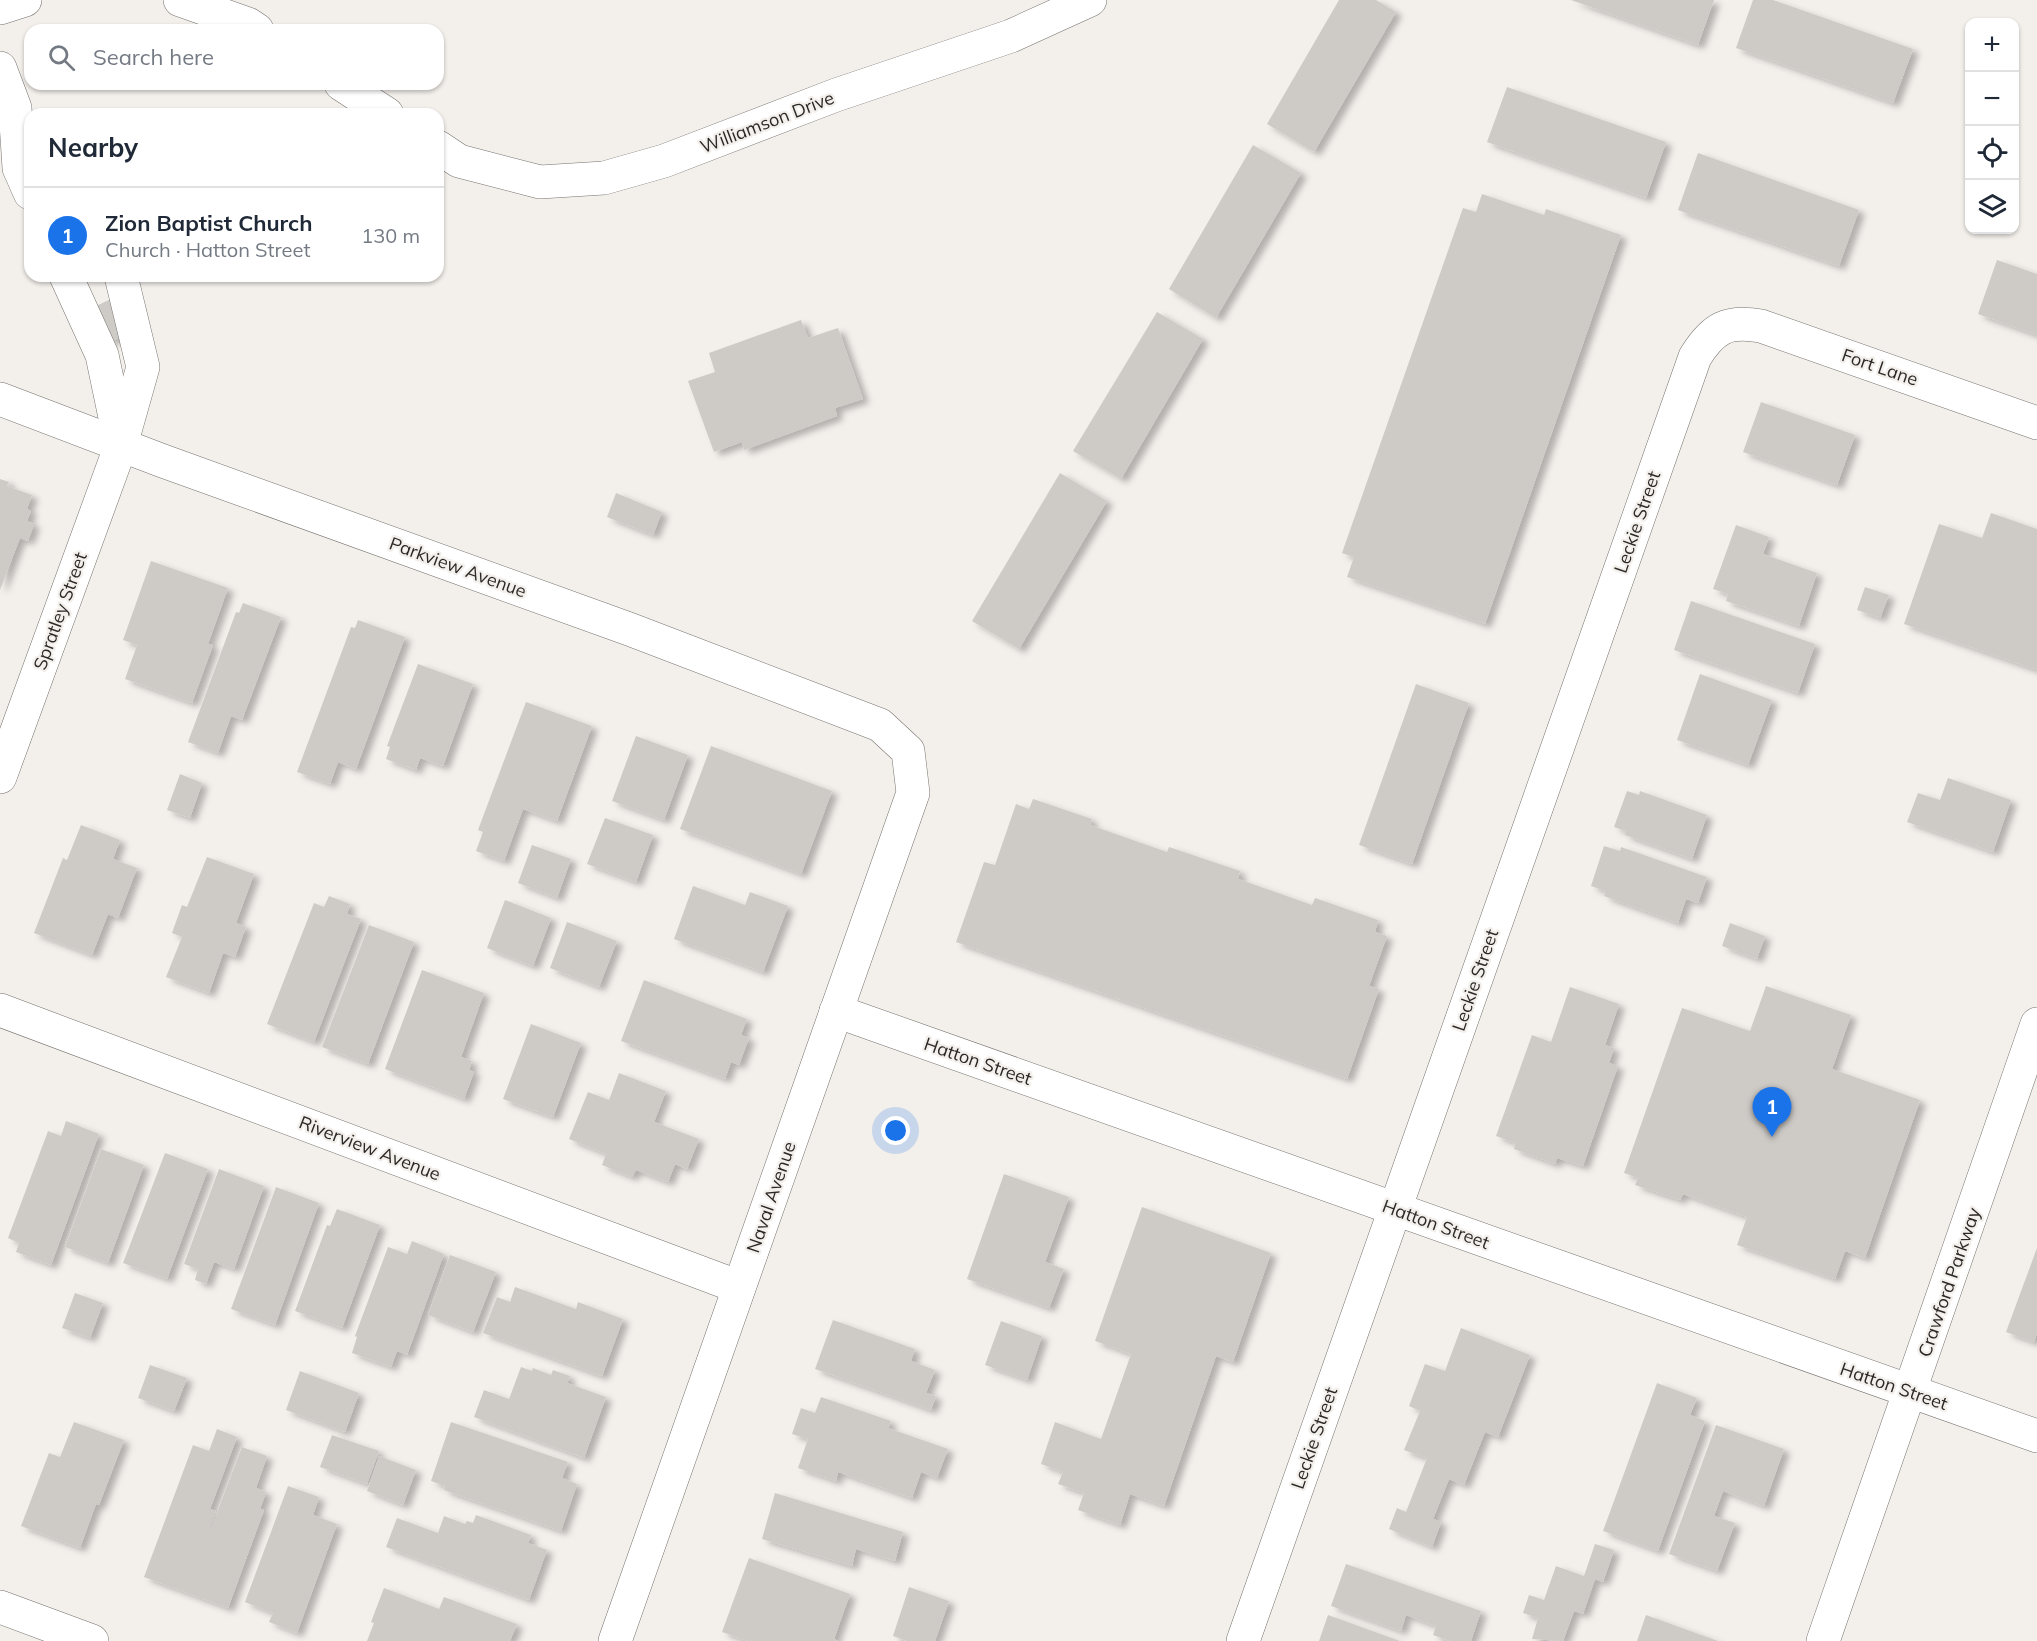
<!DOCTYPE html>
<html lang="en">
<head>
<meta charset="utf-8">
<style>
  body { margin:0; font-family:Mulish,sans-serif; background:#f6f6f7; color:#1f2937 }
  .controls { position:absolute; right:18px; top:18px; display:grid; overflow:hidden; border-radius:12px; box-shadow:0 2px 4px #0004 }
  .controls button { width:54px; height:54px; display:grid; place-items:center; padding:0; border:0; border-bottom:2px solid #e0e1e3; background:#fff; color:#1f2937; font:30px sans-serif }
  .you { position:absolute; left:896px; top:1131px; width:21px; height:21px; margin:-15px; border:4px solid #fff; border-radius:50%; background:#1a73e8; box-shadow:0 0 0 9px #1a73e833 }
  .badge { display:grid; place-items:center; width:39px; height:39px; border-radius:50%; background:#1a73e8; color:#fff; font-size:20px; font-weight:700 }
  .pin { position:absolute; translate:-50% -50px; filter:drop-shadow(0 2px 3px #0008) }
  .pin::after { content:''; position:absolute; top:32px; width:21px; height:18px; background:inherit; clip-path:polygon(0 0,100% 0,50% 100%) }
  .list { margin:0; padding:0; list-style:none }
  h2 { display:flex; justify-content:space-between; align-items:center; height:78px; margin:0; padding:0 24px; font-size:26px }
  h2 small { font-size:20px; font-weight:400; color:#747a83 }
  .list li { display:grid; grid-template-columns:39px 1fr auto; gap:18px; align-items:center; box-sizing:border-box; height:96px; padding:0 24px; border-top:2px solid #e0e1e3 }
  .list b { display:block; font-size:22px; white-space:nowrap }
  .list p { margin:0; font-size:20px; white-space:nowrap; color:#747a83 }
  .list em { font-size:20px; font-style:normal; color:#747a83 }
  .icon { flex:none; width:33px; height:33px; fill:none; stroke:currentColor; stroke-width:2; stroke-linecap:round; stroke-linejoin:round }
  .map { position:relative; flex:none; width:2037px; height:1641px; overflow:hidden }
  .search { position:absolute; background:#fff; box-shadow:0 2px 4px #0004; left:24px; top:24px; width:420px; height:66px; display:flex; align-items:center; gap:15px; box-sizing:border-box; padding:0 21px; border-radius:18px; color:#747a83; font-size:22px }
  .panel { position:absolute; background:#fff; box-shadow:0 2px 4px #0004; left:24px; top:108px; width:420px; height:174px; border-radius:18px }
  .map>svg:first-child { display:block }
  .building { fill:#cecbc7; filter:url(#shadow) }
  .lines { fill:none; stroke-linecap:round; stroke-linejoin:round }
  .street-casing { stroke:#76736f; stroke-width:34 }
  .street { stroke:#fff; stroke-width:33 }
  .labels { text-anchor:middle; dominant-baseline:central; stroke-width:4.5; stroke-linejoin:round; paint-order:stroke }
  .street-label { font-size:18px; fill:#2b2928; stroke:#f3efeb }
</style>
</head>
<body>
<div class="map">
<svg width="2037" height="1641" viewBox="0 0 2037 1641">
  <defs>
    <filter id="shadow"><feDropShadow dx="6" dy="4" stdDeviation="3" flood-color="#0004"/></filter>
  </defs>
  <rect width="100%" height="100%" fill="#f3efeb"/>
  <g class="building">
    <path d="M 1339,0 L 1376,0 L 1396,12 L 1314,152 L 1267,124 Z"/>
    <path d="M 1571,0 L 1714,0 L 1698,45 Z"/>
    <path d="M 1753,0 L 1773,0 L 1913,49 L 1893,103 L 1736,48 Z"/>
    <path d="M 1507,87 L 1666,142 L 1646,198 L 1487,142 Z"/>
    <path d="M 1253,145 L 1301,173 L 1216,318 L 1169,289 Z"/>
    <path d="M 1698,153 L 1859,210 L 1839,266 L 1678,210 Z"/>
    <path d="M 1482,194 L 1544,215 L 1546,209 L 1621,235 L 1485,624 L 1347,577 L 1354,557 L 1342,553 L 1463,208 L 1476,212 Z"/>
    <path d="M 1997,260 L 2037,274 L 2037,335 L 1978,314 Z"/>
    <path d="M 111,299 L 126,335 L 109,342 L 94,307 Z"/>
    <path d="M 1157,312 L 1203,339 L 1121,479 L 1073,451 Z"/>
    <path d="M 801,320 L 808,338 L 838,328 L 863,399 L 835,408 L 837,416 L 744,450 L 742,442 L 714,452 L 688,381 L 715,372 L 709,353 Z"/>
    <path d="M 1761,402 L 1855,435 L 1837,485 L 1743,452 Z"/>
    <path d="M 1060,473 L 1107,501 L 1019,649 L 972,621 Z"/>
    <path d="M 0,479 L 9,482 L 7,486 L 32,495 L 27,509 L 31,511 L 27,521 L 34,524 L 28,541 L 20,538 L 0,590 Z"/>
    <path d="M 616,493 L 662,512 L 653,535 L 607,517 Z"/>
    <path d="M 1991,513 L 2037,529 L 2037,670 L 1904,624 L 1939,524 L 1982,538 Z"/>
    <path d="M 1736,525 L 1769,537 L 1763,554 L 1817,573 L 1799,626 L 1726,601 L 1728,594 L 1713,589 Z"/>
    <path d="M 151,561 L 228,588 L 208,644 L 213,645 L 192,703 L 125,679 L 137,645 L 123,640 Z"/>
    <path d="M 1865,587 L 1889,595 L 1880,618 L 1857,610 Z"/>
    <path d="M 1691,601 L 1815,644 L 1798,693 L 1674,650 Z"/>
    <path d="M 243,603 L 281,617 L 242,720 L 231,716 L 218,753 L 188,742 L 236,612 L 239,613 Z"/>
    <path d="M 358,620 L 405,637 L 356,769 L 338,762 L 330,784 L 297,772 L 351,627 L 355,628 Z"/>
    <path d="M 418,664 L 473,684 L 443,766 L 420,758 L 416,770 L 386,759 L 390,747 L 387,746 Z"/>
    <path d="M 1700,674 L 1772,700 L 1748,765 L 1677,740 Z"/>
    <path d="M 1416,684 L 1469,703 L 1412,864 L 1359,845 Z"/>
    <path d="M 526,702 L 592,726 L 557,821 L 523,809 L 504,861 L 476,851 L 483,832 L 478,830 Z"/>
    <path d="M 636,736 L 688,755 L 664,820 L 612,801 Z"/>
    <path d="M 711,746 L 832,791 L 801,874 L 680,829 Z"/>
    <path d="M 180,774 L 202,783 L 190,818 L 167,810 Z"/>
    <path d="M 1948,778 L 2011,800 L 1993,852 L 1907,822 L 1918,793 L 1940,800 Z"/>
    <path d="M 1627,791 L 1639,795 L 1640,791 L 1707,815 L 1692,859 L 1625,835 L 1626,831 L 1614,827 Z"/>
    <path d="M 1033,799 L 1092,819 L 1090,825 L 1167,852 L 1169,847 L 1240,871 L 1238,879 L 1312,905 L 1315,898 L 1378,920 L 1375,932 L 1387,936 L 1369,986 L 1379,989 L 1347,1079 L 956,942 L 984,862 L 995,865 L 1016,804 L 1029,809 Z"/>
    <path d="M 605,818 L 653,835 L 636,882 L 587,864 Z"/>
    <path d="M 81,825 L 120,840 L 113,859 L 137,868 L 118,918 L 108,914 L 92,955 L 34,933 L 63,858 L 67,860 Z"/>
    <path d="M 532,845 L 571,859 L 557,898 L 518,883 Z"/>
    <path d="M 1604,846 L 1620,851 L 1621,847 L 1707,877 L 1698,903 L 1686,899 L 1678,923 L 1604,896 L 1606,891 L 1591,886 Z"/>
    <path d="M 207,857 L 254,874 L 236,923 L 246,927 L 235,957 L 223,953 L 209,993 L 166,977 L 182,937 L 172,933 L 182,905 L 187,907 Z"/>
    <path d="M 693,886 L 745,905 L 750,892 L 788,906 L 763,972 L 674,939 Z"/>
    <path d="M 329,896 L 350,904 L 347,914 L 361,919 L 314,1042 L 267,1024 L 314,903 L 324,907 Z"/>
    <path d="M 505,900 L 551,918 L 533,966 L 487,948 Z"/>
    <path d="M 567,922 L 617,941 L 599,987 L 550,968 Z"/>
    <path d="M 1730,923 L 1765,936 L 1757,959 L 1722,946 Z"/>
    <path d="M 369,925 L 414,942 L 368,1064 L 322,1047 Z"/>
    <path d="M 422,970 L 484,993 L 461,1057 L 472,1061 L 469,1070 L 474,1072 L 464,1099 L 385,1069 Z"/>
    <path d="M 644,980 L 747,1019 L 741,1035 L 749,1038 L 739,1065 L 731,1062 L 725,1079 L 621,1041 Z"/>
    <path d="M 1766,986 L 1851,1015 L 1832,1069 L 1920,1100 L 1865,1258 L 1845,1251 L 1835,1279 L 1737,1245 L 1747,1217 L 1683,1194 L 1680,1200 L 1635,1185 L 1638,1178 L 1624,1173 L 1682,1008 L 1750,1031 Z"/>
    <path d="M 1570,987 L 1619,1004 L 1605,1045 L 1614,1048 L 1609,1063 L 1618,1066 L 1583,1166 L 1557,1158 L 1555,1164 L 1514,1149 L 1515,1143 L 1496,1136 L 1532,1035 L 1551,1042 Z"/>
    <path d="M 531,1024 L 581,1043 L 553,1117 L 503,1099 Z"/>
    <path d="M 619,1073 L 666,1091 L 654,1122 L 699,1139 L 687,1169 L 675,1164 L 668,1182 L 636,1170 L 632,1177 L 602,1165 L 606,1154 L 569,1139 L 588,1092 L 609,1100 Z"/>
    <path d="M 66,1121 L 99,1134 L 51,1265 L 16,1252 L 19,1243 L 8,1238 L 48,1131 L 61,1136 Z"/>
    <path d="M 101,1149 L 144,1165 L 108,1263 L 65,1247 Z"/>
    <path d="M 165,1153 L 208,1169 L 167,1279 L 123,1263 Z"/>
    <path d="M 219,1169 L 264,1186 L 234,1269 L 214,1262 L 206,1284 L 195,1280 L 198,1269 L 184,1264 Z"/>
    <path d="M 1004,1174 L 1069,1197 L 1045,1262 L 1064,1269 L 1049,1308 L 967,1279 Z"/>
    <path d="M 276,1187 L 319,1203 L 275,1325 L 231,1309 Z"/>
    <path d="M 1142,1207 L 1271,1253 L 1233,1362 L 1216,1356 L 1164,1506 L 1130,1494 L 1120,1525 L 1078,1510 L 1084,1493 L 1058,1484 L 1063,1472 L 1041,1464 L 1055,1422 L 1101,1439 L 1131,1354 L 1095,1341 Z"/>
    <path d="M 337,1209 L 380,1225 L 342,1328 L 295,1311 L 327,1225 L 330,1226 Z"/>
    <path d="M 412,1241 L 444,1254 L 407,1355 L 397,1351 L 391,1367 L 352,1353 L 357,1337 L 355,1336 L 388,1247 L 407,1254 Z"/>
    <path d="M 2037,1248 L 2037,1333 L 2034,1342 L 2006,1332 Z"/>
    <path d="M 450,1255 L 496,1272 L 473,1332 L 428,1315 Z"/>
    <path d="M 515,1287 L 576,1309 L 578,1302 L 623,1319 L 602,1376 L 483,1333 L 497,1297 L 510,1302 Z"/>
    <path d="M 75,1293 L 103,1303 L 90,1338 L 62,1328 Z"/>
    <path d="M 833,1320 L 915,1349 L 911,1361 L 935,1370 L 926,1393 L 936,1396 L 931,1410 L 815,1369 Z"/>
    <path d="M 1001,1321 L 1042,1336 L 1027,1380 L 985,1365 Z"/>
    <path d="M 1461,1328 L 1530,1355 L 1498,1437 L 1485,1432 L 1464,1485 L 1449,1479 L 1433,1519 L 1441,1522 L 1432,1547 L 1389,1529 L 1397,1508 L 1406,1512 L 1427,1458 L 1404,1450 L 1420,1411 L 1409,1406 L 1425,1364 L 1445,1371 Z"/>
    <path d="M 150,1365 L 187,1378 L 174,1411 L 138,1398 Z"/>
    <path d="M 521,1367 L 532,1371 L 533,1368 L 551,1375 L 553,1370 L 570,1376 L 567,1383 L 606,1397 L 584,1458 L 474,1417 L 484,1390 L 509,1399 Z"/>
    <path d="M 300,1371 L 359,1393 L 345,1432 L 286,1410 Z"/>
    <path d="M 1657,1383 L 1697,1398 L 1690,1415 L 1705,1421 L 1658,1551 L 1603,1531 Z"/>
    <path d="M 821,1397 L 891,1421 L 888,1428 L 948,1449 L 937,1478 L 921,1472 L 912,1498 L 838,1472 L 836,1481 L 798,1468 L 808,1439 L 792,1434 L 801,1408 L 815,1413 Z"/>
    <path d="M 74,1422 L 124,1440 L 99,1505 L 96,1504 L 80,1548 L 21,1526 L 49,1453 L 60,1457 Z"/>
    <path d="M 451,1422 L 568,1462 L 562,1478 L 577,1484 L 561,1531 L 444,1490 L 445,1486 L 431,1481 Z"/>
    <path d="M 1716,1425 L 1784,1449 L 1764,1506 L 1723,1491 L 1714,1516 L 1735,1523 L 1717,1571 L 1669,1554 Z"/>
    <path d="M 217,1429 L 237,1437 L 210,1509 L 216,1511 L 197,1565 L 242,1447 L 267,1456 L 256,1488 L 266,1492 L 260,1509 L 264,1510 L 228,1608 L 144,1577 L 193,1445 L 209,1451 Z"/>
    <path d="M 332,1435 L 379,1451 L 367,1484 L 320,1467 Z"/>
    <path d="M 379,1456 L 416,1470 L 403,1505 L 367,1491 Z"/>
    <path d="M 288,1486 L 319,1497 L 313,1515 L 337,1524 L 297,1633 L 269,1622 L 273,1613 L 245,1602 Z"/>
    <path d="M 775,1493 L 903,1532 L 895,1561 L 856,1549 L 852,1566 L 762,1539 Z"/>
    <path d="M 476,1515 L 531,1535 L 528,1543 L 547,1550 L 529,1600 L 386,1547 L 397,1518 L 438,1533 L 444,1516 L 465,1524 L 467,1521 L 473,1523 Z"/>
    <path d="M 1595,1544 L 1614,1550 L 1603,1582 L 1595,1579 L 1583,1614 L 1574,1611 L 1563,1641 L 1532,1639 L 1538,1618 L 1523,1613 L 1529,1595 L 1544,1600 L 1556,1566 L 1584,1576 Z"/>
    <path d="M 749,1558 L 850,1594 L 834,1639 L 838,1641 L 748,1641 L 722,1632 Z"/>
    <path d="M 1346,1564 L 1481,1611 L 1471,1641 L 1450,1641 L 1433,1635 L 1436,1626 L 1406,1615 L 1401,1631 L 1331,1606 Z"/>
    <path d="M 909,1587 L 949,1601 L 935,1641 L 907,1641 L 893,1636 Z"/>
    <path d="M 384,1588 L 439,1609 L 444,1597 L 517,1624 L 510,1641 L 367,1641 L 374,1623 L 371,1622 Z"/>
    <path d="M 1328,1615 L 1400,1641 L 1319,1641 Z"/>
    <path d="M 1646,1615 L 1718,1641 L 1637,1641 Z"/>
  </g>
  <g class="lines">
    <g class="street-casing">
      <g id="street">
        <path d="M 180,0 L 248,24 L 257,30"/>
        <path d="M 0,8 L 25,0"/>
        <path d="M 0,68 L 15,108 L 19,168 L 30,193"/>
        <path d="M 341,84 L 387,114"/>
        <path d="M 438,147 L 459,161 L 540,182 L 604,178 L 664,161 L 836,95 L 1011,36 L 1090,0"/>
        <path d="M 66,276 L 102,355 L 120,441"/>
        <path d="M 0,399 L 163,461 L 629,629 L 880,725 L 908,751 L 913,793 L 615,1641"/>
        <path d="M 0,777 L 121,445 L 143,367 L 121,276"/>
        <path d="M 0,1010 L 739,1287"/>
        <path d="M 836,1011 L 2037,1436"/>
        <path d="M 0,1607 L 92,1641"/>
        <path d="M 1243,1641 L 1695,357 C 1713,328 1727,320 1761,326 L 2037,423"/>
        <path d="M 1823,1641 L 2037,1024"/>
      </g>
    </g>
    <use href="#street" class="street"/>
  </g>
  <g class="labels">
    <g class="street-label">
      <text transform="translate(767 122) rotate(-21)">Williamson Drive</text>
      <text transform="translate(1880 367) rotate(19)">Fort Lane</text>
      <text transform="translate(1637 522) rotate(-71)">Leckie Street</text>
      <text transform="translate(458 567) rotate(20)">Parkview Avenue</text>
      <text transform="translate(60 611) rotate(-70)">Spratley Street</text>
      <text transform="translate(1475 980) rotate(-71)">Leckie Street</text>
      <text transform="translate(978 1061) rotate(19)">Hatton Street</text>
      <text transform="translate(370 1148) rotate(21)">Riverview Avenue</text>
      <text transform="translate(771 1197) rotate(-71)">Naval Avenue</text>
      <text transform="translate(1436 1224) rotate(20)">Hatton Street</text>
      <text transform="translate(1949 1282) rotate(-71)">Crawford Parkway</text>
      <text transform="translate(1894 1386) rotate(19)">Hatton Street</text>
      <text transform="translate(1314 1438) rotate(-71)">Leckie Street</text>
    </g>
  </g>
</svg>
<div class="controls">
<button>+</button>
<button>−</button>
<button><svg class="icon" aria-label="locate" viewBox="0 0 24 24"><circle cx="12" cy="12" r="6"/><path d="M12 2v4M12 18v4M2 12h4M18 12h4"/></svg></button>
<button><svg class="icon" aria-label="layers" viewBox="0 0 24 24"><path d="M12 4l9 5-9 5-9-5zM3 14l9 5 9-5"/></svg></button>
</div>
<div class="you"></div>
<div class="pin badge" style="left:1772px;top:1137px">1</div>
<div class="search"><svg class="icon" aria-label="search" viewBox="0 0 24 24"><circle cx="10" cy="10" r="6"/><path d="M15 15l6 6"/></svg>Search here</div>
<section class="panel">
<h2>Nearby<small></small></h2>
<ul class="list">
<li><span class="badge">1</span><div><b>Zion Baptist Church</b><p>Church · Hatton Street</p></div><em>130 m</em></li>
</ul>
</section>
</div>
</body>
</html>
